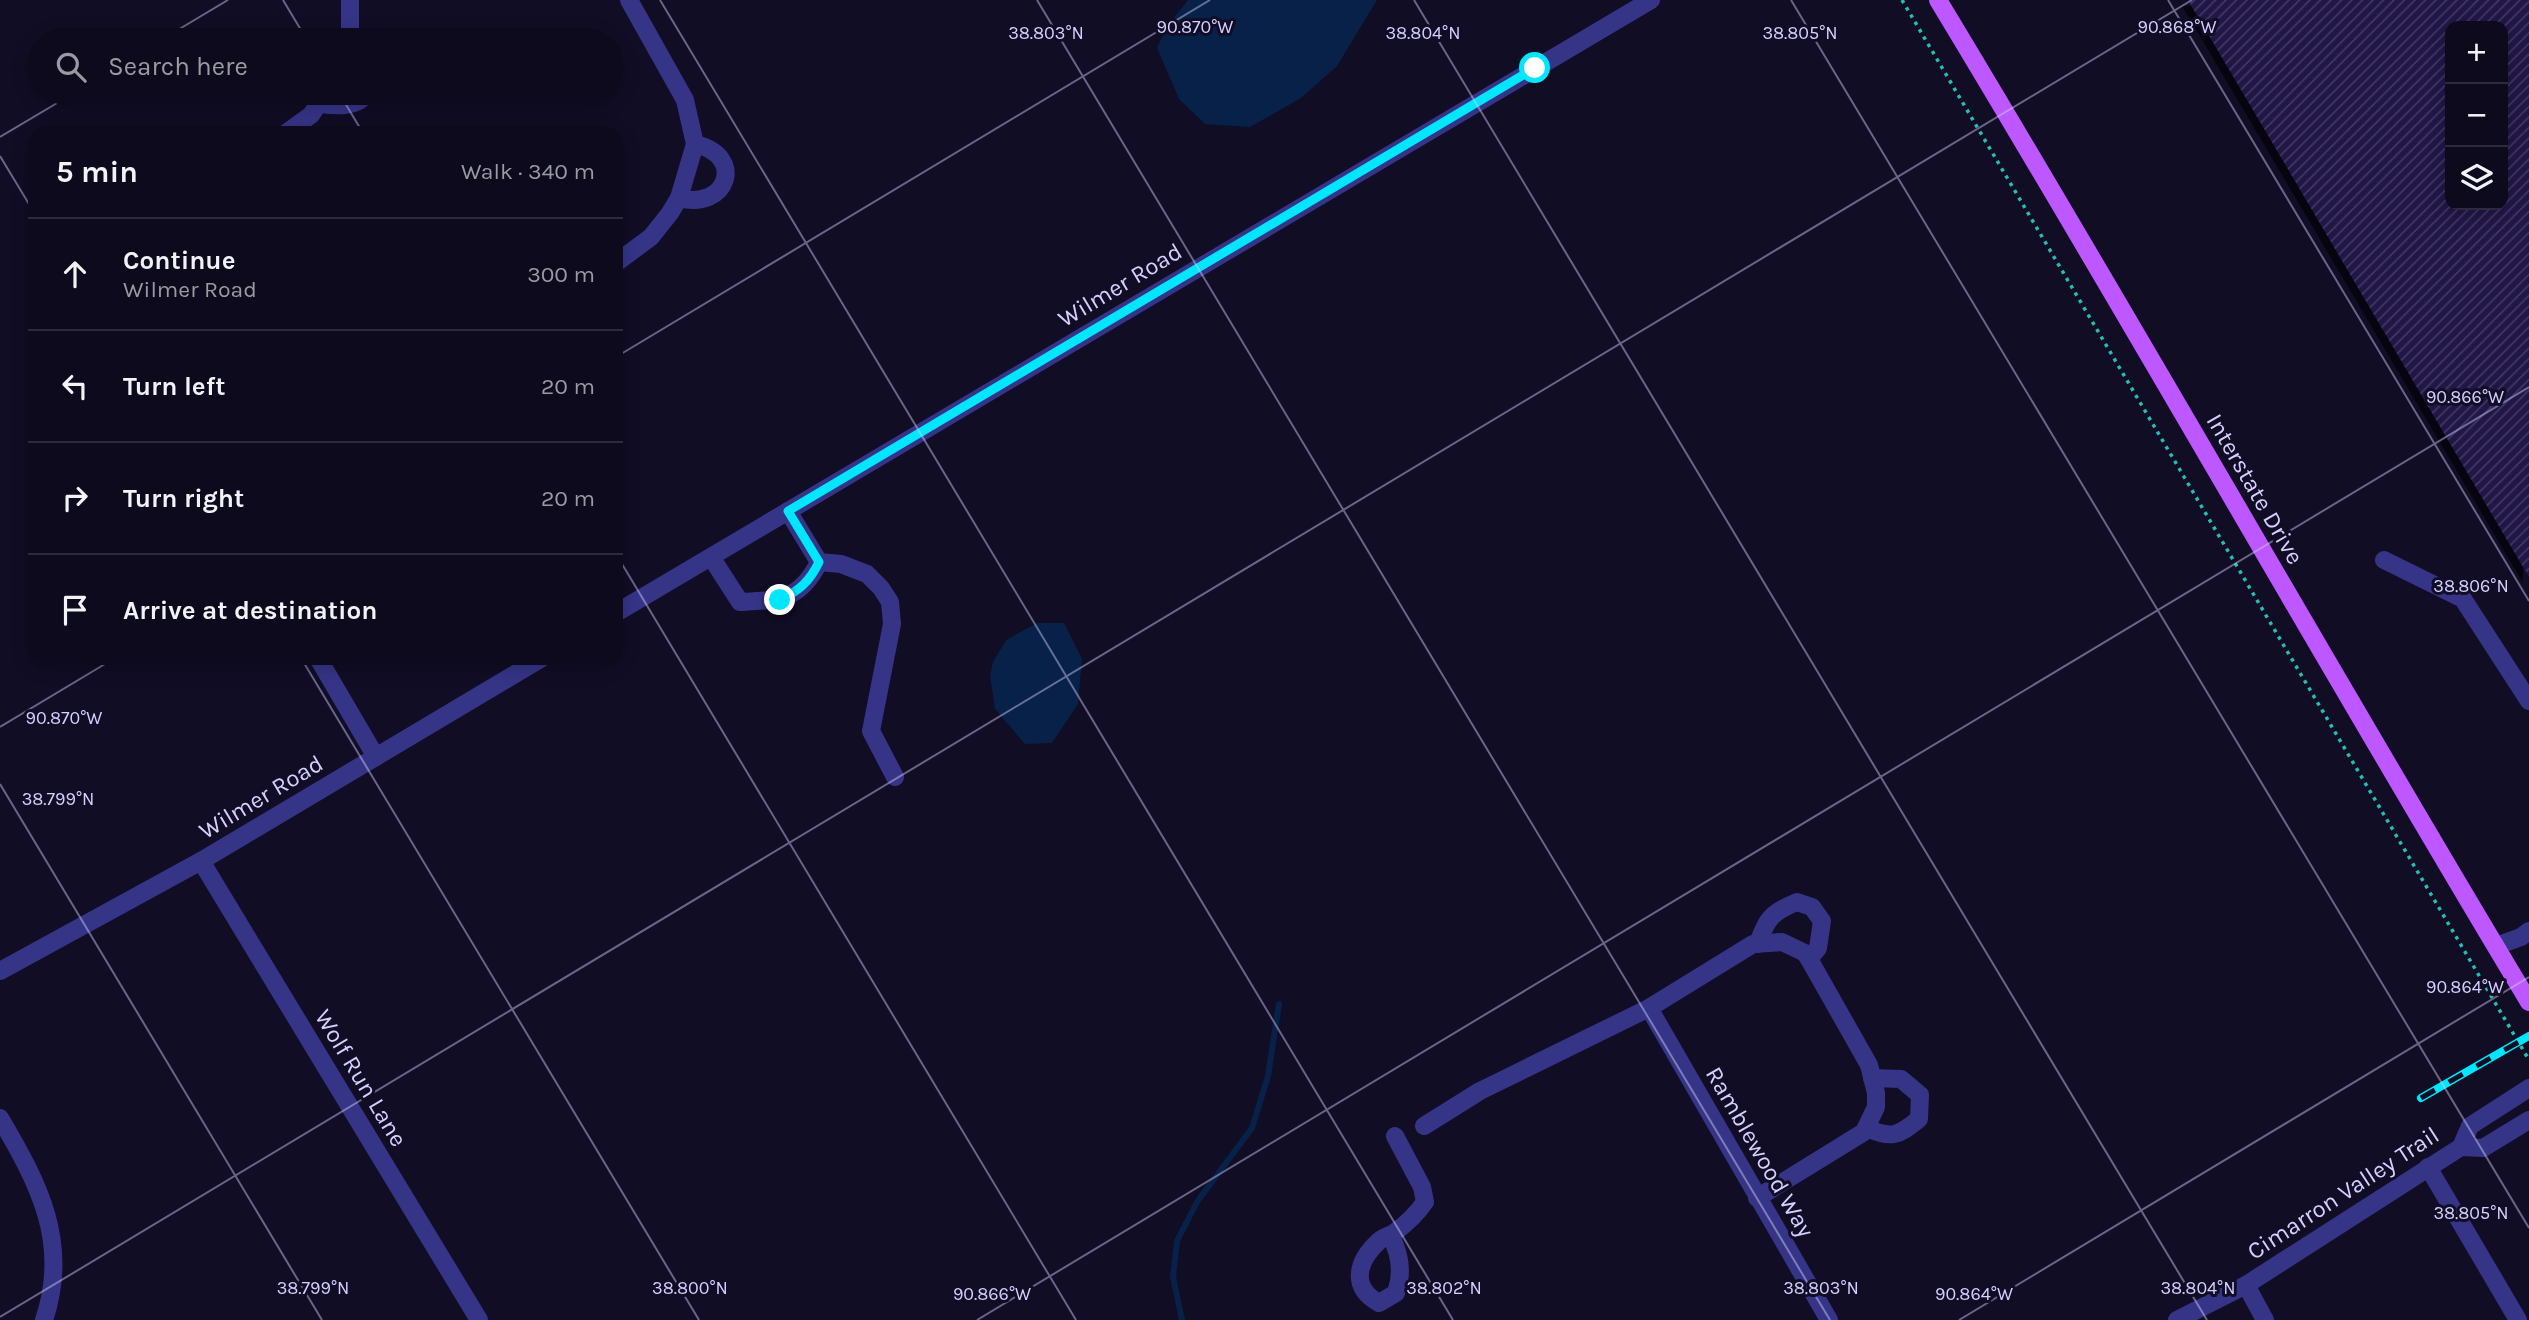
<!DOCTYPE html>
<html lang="en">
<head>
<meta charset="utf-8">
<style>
  body { margin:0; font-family:Karla,sans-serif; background:#151325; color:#f1f3f6 }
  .controls { position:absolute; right:21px; top:21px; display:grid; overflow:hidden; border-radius:14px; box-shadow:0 4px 18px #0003 }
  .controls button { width:63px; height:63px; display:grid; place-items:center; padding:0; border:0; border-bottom:2px solid #2c2b3b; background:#0c0a1c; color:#f1f3f6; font:35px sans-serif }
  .stop { position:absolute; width:21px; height:21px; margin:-16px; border:5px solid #00e7fb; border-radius:50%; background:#fff }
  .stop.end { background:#00e7fb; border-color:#fff; box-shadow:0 2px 7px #0008 }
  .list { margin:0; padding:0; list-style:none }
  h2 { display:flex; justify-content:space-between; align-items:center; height:91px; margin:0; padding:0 28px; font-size:30px }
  h2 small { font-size:23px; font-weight:400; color:#9a9aa3 }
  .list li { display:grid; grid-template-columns:46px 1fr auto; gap:21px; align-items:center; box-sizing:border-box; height:112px; padding:0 28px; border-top:2px solid #2c2b3b }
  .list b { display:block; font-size:26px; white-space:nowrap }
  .list p { margin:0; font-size:23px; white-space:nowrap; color:#9a9aa3 }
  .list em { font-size:23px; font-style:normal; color:#9a9aa3 }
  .icon { flex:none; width:38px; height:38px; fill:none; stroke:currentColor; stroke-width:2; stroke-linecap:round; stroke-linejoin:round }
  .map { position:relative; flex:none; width:2529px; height:1320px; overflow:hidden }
  .search { position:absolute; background:#0c0a1c; box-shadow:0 4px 18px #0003; left:28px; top:28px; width:595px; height:77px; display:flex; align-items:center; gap:18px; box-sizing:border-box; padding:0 24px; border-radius:38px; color:#9a9aa3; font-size:26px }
  .panel { position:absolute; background:#0c0a1c; box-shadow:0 4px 18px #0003; left:28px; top:126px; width:595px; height:539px; border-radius:21px }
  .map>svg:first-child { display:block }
  .water { fill:#082148 }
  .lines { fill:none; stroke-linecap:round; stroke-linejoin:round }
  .stream { stroke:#082148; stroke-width:6 }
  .building { fill:url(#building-hatch); fill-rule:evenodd; filter:url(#shadow) }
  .path { stroke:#26beb2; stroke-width:3.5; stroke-dasharray:3.5 5; stroke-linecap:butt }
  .minor { stroke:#363487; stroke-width:18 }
  .major { stroke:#bd57ff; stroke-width:18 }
  .rail-casing { stroke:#00e7fb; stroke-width:8 }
  .rail { stroke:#100d25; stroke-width:5; stroke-dasharray:16; stroke-linecap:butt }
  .route { stroke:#00e7fb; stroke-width:9 }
  .ticks { fill:none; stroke:#d5d0ff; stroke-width:2; stroke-opacity:0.45 }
  .labels { text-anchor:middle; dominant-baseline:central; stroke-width:6; stroke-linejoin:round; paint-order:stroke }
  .street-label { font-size:24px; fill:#d5d0ff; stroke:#100d25 }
  .ticks-label { font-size:18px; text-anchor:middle; fill:#d5d0ff; stroke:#100d25; stroke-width:6; stroke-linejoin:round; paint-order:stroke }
</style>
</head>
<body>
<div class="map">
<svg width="2529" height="1320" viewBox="0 0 2529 1320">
  <defs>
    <pattern id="building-hatch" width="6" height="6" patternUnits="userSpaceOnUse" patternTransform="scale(1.75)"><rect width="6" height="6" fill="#201747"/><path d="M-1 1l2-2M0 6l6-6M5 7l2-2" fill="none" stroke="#403863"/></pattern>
    <filter id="shadow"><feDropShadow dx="-6" dy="6" stdDeviation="0" flood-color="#0009"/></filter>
  </defs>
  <rect width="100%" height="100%" fill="#100d25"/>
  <g class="water">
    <path d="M 1188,0 L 1377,0 L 1337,66 L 1301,98 L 1250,127 L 1205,124 L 1179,99 L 1157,48 L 1168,25 Z"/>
    <path d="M 1037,623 L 1064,623 L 1082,659 L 1078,704 L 1052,743 L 1025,744 L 995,709 L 990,675 L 993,662 L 1006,640 Z"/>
  </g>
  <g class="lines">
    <path class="stream" d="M 1182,1320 L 1173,1277 L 1177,1241 L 1197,1202 L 1252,1128 L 1268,1076 L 1279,1004"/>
  </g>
  <path class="building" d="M 2188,0 L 2529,0 L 2529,577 ZM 2450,26 L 2503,26 L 2503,205 L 2450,205 Z"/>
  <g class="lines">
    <path class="path" d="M 1902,0 L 2529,1060"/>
    <g class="minor">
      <path d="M 350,0 L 350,40"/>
      <path d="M 320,104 C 336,106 357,108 368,93"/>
      <path d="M 286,133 L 311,115 L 326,93"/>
      <path d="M 679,198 C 727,211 747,156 695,144"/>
      <path d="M 616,263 L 651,237 L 670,213 L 679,198 L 695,144 L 685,100 L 629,0"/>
      <path d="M 788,511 L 819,562 L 841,564 L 867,574 L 881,588 L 890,602 L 892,624 L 871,731 L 895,777"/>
      <path d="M 711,557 L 740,602 C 778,600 800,601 819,562"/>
      <path d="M 2384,560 L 2463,599 L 2529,701"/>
      <path d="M 616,613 L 1651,0"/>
      <path d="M 318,658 L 376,757"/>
      <path d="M 201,861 L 479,1320"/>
      <path d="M 1758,944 C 1766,919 1772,912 1797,902 L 1812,907 L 1822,921 L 1818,948 L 1809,959"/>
      <path d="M 2496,946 L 2521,937 L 2529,931"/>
      <path d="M 0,971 L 201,861 L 542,658"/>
      <path d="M 1649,1008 L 1829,1320"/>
      <path d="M 0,1118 C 39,1184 70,1243 44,1320"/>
      <path d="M 1424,1126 L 1480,1091 L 1649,1008 L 1753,944 L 1782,942 L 1805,953 L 1809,959 L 1869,1065 L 1876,1093 L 1876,1107 L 1864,1132 L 1757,1198"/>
      <path d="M 1866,1128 C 1892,1139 1898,1136 1919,1119 L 1920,1095 L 1901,1079 L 1872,1078"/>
      <path d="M 2461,1147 L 2483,1148 L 2529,1120"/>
      <path d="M 2428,1167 L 2518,1320"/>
      <path d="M 1390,1235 C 1400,1253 1403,1273 1396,1293 L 1379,1303 C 1350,1287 1357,1261 1379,1241 C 1383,1237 1389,1236 1394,1233 C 1406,1224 1416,1215 1425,1202 L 1422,1187 L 1395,1136"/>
      <path d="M 2246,1285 L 2265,1320"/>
      <path d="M 2177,1320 L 2246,1285 L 2461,1147 L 2470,1126 L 2529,1088"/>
    </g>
    <path class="major" d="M 1938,0 C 2139,332 2329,670 2529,1002"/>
    <g class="rail-casing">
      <path id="rail" d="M 2421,1098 L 2529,1036"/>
    </g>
    <use href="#rail" class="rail"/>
  </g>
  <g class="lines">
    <path class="route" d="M 780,600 C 799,591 810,581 819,562 L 788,511 L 1535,68"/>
  </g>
  <path class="ticks" d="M 283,0 L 307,40M 660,0 L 1453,1320M 1037,0 L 1830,1320M 1414,0 L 2207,1320M 1791,0 L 2529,1228M 2168,0 L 2529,601M 161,40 L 228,0M 339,93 L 363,133M 0,137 L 74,93M 0,156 L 35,214M 616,357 L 1210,0M 616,554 L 1076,1320M 301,658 L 699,1320M 0,727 L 115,658M 0,784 L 322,1320M 0,1317 L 2192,0M 977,1320 L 2529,387M 1959,1320 L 2529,977"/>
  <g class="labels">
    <g class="street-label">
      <text transform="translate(1120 285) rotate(-31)">Wilmer Road</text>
      <text transform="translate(2255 489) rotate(60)">Interstate Drive</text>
      <text transform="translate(261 797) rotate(-31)">Wilmer Road</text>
      <text transform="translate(361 1078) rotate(59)">Wolf Run Lane</text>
      <text transform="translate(1760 1152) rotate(60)">Ramblewood Way</text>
      <text transform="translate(2343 1193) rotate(-33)">Cimarron Valley Trail</text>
    </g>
  </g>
  <g class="ticks-label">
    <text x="1195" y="33">90.870°W</text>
    <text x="2177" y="33">90.868°W</text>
    <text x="1046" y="39">38.803°N</text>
    <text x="1423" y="39">38.804°N</text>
    <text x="1800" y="39">38.805°N</text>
    <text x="2465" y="403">90.866°W</text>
    <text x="2471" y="592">38.806°N</text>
    <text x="64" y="724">90.870°W</text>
    <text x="58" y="805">38.799°N</text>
    <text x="2465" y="993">90.864°W</text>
    <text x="2471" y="1219">38.805°N</text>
    <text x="313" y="1294">38.799°N</text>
    <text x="690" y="1294">38.800°N</text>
    <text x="1444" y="1294">38.802°N</text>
    <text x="1821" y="1294">38.803°N</text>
    <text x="2198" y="1294">38.804°N</text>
    <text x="992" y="1300">90.866°W</text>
    <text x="1974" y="1300">90.864°W</text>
  </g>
</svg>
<div class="controls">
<button>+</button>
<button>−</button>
<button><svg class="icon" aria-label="layers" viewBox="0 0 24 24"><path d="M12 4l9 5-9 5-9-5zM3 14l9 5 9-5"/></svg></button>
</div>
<div class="stop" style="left:1535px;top:68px"></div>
<div class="stop end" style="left:780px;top:600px"></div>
<div class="search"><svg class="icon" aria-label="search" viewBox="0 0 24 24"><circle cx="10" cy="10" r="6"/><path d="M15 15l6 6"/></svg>Search here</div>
<section class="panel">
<h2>5 min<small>Walk · 340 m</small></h2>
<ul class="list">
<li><svg class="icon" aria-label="ahead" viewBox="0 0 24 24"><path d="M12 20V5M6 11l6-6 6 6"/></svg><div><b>Continue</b><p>Wilmer Road</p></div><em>300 m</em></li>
<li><svg class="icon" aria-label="left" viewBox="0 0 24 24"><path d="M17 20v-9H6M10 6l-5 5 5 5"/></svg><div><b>Turn left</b></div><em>20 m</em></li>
<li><svg class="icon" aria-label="right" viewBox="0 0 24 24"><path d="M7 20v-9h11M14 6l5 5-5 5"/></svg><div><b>Turn right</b></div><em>20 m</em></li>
<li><svg class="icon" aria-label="arrive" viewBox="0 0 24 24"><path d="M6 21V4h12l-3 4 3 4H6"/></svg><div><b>Arrive at destination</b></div></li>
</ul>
</section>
</div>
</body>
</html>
